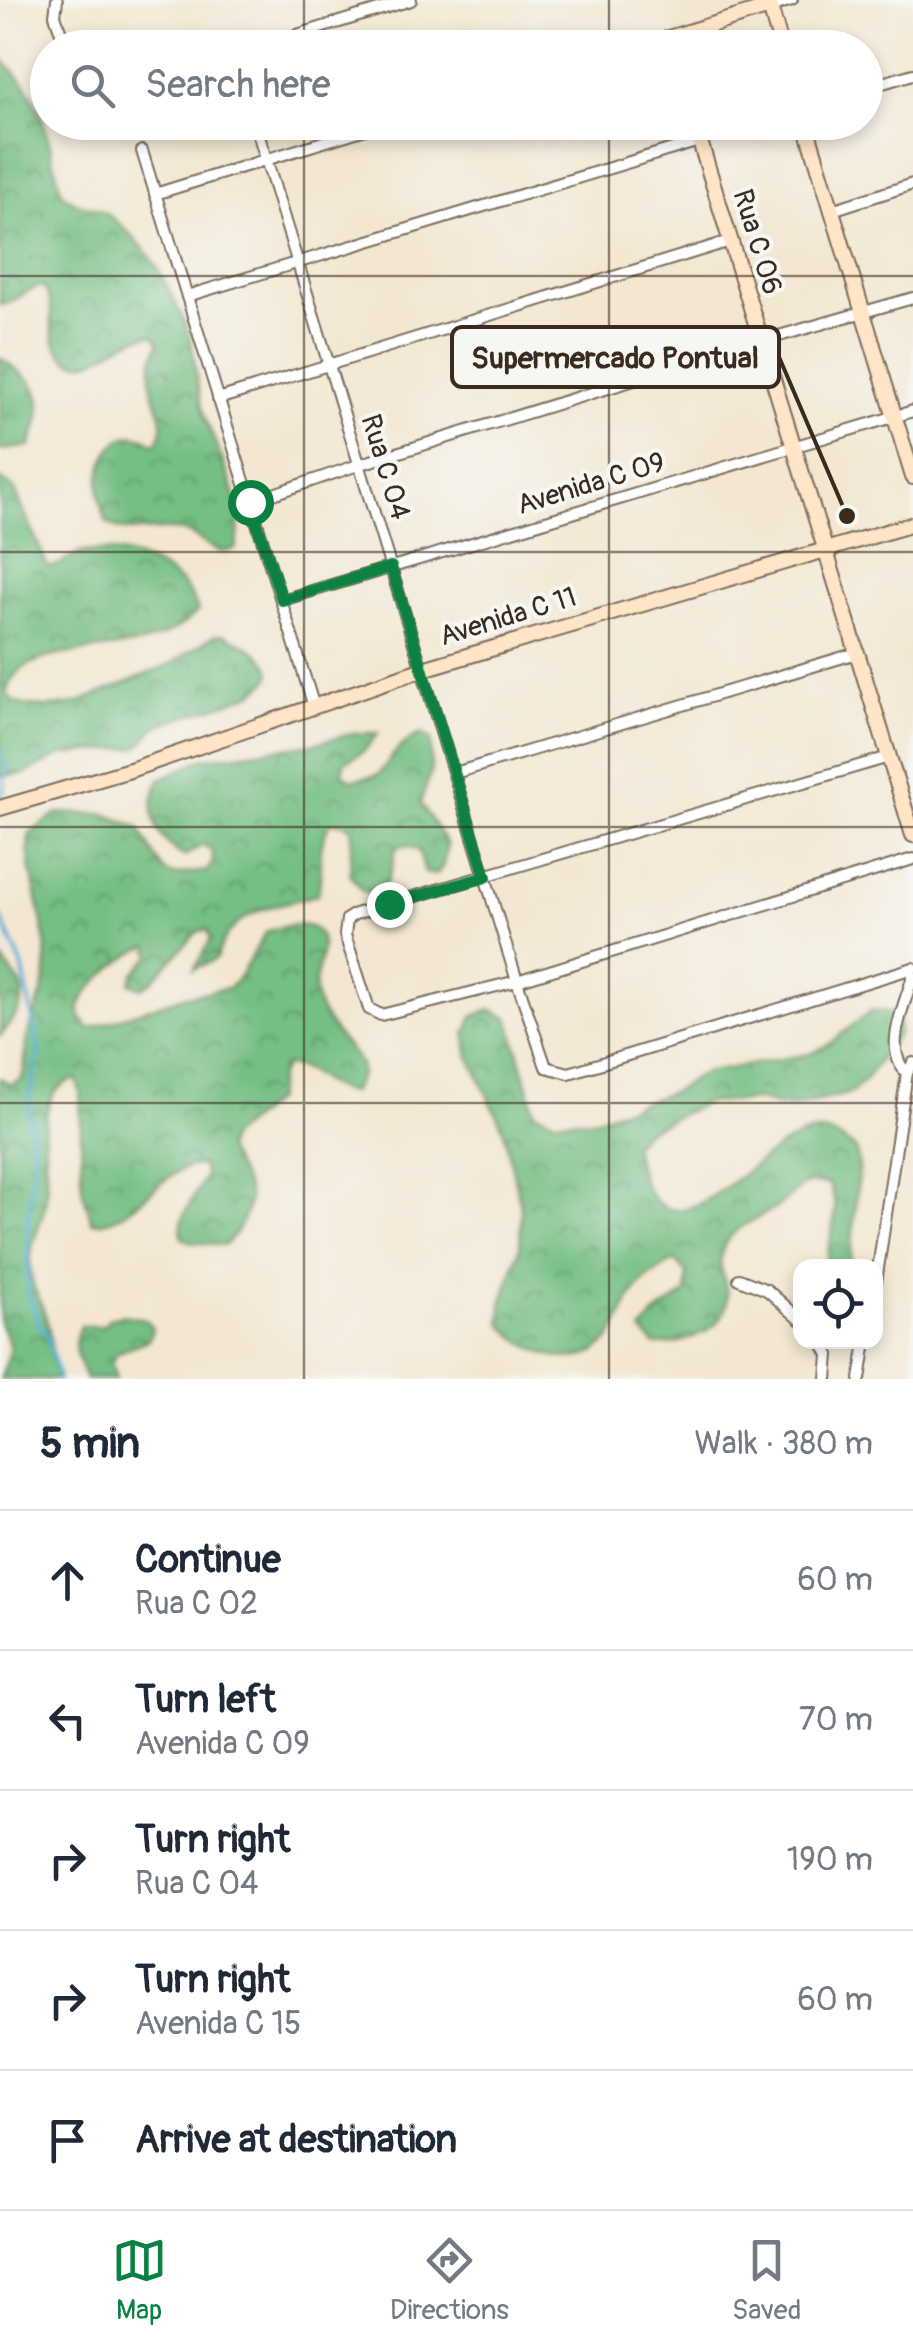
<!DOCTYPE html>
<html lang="en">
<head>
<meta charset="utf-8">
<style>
  body { margin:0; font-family:Pangolin,sans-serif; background:#f6f6f7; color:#1f2937 }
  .controls { position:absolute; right:30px; bottom:30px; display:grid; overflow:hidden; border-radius:20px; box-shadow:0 5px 15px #0003 }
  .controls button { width:90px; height:90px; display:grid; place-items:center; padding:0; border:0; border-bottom:2px solid #e0e1e3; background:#fff; color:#1f2937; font:50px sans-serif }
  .stop { position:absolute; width:30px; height:30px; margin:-22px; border:8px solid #0b8043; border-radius:50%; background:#fff }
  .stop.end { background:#0b8043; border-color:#fff; box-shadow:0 2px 10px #0008 }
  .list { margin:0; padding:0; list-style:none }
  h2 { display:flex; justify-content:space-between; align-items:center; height:130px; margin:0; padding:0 40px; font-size:42px }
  h2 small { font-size:32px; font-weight:400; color:#747a83 }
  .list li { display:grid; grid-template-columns:65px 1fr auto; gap:30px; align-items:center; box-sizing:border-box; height:140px; padding:0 40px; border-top:2px solid #e0e1e3 }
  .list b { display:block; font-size:38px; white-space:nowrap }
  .list p { margin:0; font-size:32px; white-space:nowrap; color:#747a83 }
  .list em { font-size:32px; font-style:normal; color:#747a83 }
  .icon { flex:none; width:55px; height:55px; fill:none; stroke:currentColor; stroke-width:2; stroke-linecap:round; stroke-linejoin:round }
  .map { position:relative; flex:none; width:913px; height:1379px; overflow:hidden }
  .search { position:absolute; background:#fff; box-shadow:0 5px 15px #0003; left:30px; right:30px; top:30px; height:110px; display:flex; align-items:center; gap:25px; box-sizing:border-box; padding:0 35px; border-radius:55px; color:#747a83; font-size:38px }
  .sheet { height:830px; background:#fff }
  nav { display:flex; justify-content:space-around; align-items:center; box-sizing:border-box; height:140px; border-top:2px solid #e0e1e3; background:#fff; font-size:28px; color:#747a83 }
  nav a { display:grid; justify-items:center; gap:5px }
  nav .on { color:#0b8043 }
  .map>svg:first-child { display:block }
  .forest { fill:url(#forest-crowns); stroke:#587451; stroke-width:2.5 }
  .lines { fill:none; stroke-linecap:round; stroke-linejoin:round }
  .stream { stroke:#59add5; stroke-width:4 }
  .street-casing { stroke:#7b6c5d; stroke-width:14 }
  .secondary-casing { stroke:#7b6c5d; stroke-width:18 }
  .street { stroke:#fff; stroke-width:10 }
  .secondary { stroke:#ffe4c6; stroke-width:14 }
  .route { stroke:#0b8043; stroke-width:12 }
  .grid { fill:none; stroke:#3b2a1e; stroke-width:2.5; stroke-opacity:0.55 }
  .labels { text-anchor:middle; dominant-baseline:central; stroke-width:8; stroke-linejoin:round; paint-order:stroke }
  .street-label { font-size:28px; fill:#3b2a1e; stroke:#f6f6f2 }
  .leader { fill:none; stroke:#3b2a1e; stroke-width:4 }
  .callout-dot { fill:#3b2a1e; stroke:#f6f6f2; stroke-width:4 }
  .callout { fill:#f6f6f2; stroke:#3b2a1e; stroke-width:4 }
  .callout-label { font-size:30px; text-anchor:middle; font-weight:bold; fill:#3b2a1e }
</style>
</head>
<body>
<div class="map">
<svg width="913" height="1379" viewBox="0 0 913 1379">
  <defs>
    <pattern id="forest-crowns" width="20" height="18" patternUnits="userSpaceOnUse" patternTransform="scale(2.5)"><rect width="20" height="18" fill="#74be84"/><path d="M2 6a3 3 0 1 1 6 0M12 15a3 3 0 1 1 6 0" fill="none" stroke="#609b6b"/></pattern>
  </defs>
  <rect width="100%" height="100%" fill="#f6f6f2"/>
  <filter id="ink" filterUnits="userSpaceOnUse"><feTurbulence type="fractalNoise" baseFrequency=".01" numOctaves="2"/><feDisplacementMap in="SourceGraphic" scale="20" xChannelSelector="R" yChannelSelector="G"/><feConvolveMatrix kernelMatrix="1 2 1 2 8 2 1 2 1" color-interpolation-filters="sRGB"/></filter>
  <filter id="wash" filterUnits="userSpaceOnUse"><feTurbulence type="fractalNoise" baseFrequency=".0048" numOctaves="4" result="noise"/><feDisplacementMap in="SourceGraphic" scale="40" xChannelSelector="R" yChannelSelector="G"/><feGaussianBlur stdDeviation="2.25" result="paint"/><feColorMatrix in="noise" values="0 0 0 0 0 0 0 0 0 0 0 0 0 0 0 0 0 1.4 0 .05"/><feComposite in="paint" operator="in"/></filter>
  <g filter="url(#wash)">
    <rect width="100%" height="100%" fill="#f3e7d2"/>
    <g class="forest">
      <path d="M 0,57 C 49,102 45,135 62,193 C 76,208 96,204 110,216 C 121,224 139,243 148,254 C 161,270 188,326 192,345 C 196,367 197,392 204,414 C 218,456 248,502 236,548 C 214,560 205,538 185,532 C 158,524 130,540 106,522 C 103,511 99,501 99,490 C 99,458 120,418 155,444 C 172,423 154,405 151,383 C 150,368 153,357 159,343 L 154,335 C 114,334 83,390 57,347 C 46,328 58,303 42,286 C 25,288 14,305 0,305 Z"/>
      <path d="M 0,358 C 44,386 48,398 30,446 L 0,450 Z"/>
      <path d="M 0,479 L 14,488 L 48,567 C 63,567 69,554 84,552 C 126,546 184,568 198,611 C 181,627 167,636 145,642 C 108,654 12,645 7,693 L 13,702 C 34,708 59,709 80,702 L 171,664 L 213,636 L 223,634 C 343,688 202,706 160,725 C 150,730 147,740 138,747 L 62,755 L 24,774 L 0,776 Z"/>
      <path d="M 355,733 L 378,733 L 365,750 L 344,763 L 343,774 L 352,780 L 378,775 C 394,755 396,746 421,734 L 431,739 L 431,772 L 420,803 L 447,844 L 443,866 L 436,875 L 425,873 L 419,851 L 409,846 L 398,846 C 389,865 394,884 373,894 L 362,891 L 350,873 L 352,829 L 343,823 L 330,823 C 313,853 326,868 317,895 C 271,907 232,908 216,959 L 194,969 L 211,939 L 207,929 L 197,932 L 152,981 L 142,988 L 130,983 L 134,973 L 151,956 L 149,946 C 131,949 81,990 80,1008 C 79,1017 84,1023 89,1029 L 181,997 L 228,988 L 238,979 L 266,932 C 284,925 322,916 322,946 C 322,964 311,980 316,999 C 320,1018 347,1046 360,1063 L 361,1074 L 351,1093 C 325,1090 311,1065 285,1066 L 279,1076 L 275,1100 L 229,1138 L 226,1148 C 231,1163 245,1179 248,1193 C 252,1209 236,1235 225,1245 L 191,1242 L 182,1237 C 177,1214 197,1196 205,1176 L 202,1165 C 163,1163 132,1228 92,1222 L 82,1189 L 80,1091 L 76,1079 C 26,1091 53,1169 45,1206 C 39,1232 28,1244 31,1274 C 32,1289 42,1303 46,1318 C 52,1338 52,1359 58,1379 L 1,1379 L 10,1347 L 0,1322 L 0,1078 L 10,1085 L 21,1080 C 28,1065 23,1049 28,1034 C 42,990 51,983 44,934 C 41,909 23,853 30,834 L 57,813 L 106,814 L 138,827 L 163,870 L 173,875 L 207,871 L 213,862 L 212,851 L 203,845 L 184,856 C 154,838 145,811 160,779 L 204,758 L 308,745 Z"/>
      <path d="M 0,956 C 6,966 14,974 20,984 C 30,1000 11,1024 0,1036 Z"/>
      <path d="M 491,1010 L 509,1018 L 535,1112 L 554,1120 L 595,1119 L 672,1092 L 704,1073 L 809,1054 L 828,1045 L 872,1010 L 899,1013 L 899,1032 L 866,1079 L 851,1093 L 796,1106 L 778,1106 L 759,1100 L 705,1103 L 645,1131 L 633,1145 C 662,1300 759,1127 821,1132 C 834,1133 846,1142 856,1149 L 859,1167 L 850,1266 L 826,1266 C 828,1235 843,1215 829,1184 C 797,1179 800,1191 777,1207 C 759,1219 732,1226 723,1248 C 715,1268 729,1281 727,1300 C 725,1332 681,1345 655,1345 L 642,1331 L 656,1314 L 686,1293 L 687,1274 L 675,1260 C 664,1267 652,1274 642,1283 C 628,1297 624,1314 615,1331 C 587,1378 529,1356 501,1323 L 502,1304 L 520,1247 L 521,1208 L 503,1128 L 468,1054 L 466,1034 L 473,1016 Z"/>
      <path d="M 121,1315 L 145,1319 L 152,1328 L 149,1339 L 117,1353 L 111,1363 L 116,1379 L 86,1379 C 78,1361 69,1344 81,1326 L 103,1326 L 110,1318 Z"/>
    </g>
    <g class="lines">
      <g class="stream">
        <path d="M 0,751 L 7,767 L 1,801"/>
        <path d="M 0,915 L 22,965 L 39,1052 L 28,1104 L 34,1157 L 28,1213 L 28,1291 L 39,1325 L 48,1336 L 58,1379"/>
      </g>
    </g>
  </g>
  <g filter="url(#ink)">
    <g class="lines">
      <g class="street-casing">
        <g id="street">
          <path d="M 57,0 L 55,15 L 66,48"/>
          <path d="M 770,7 L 792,0"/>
          <path d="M 255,48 L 411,0"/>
          <path d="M 635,48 L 668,38"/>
          <path d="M 866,88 L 913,74"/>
          <path d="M 255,123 L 517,981 L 546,1067 L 569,1073 L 913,968"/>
          <path d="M 142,151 L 314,707"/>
          <path d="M 155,194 L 388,122"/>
          <path d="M 832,210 L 913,184"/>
          <path d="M 187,296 L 699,141"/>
          <path d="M 218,399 L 730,241"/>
          <path d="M 250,502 L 361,464 L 761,341 L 913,298"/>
          <path d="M 282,600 L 913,411"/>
          <path d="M 889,757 L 355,914 L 347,919 L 345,935 L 369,1009 L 381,1015 L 517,981 L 913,859"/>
          <path d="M 455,773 L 857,653"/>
          <path d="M 907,1073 C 882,1050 905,1004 913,976"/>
          <path d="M 739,1279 L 767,1290 L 800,1319"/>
          <path d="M 876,1282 L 907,1073 L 913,1063"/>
          <path d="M 822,1342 L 829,1355 L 827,1379"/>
          <path d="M 860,1379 L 866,1342"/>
        </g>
      </g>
      <g class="secondary-casing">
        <g id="secondary">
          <path d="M 671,48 L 668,38 L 770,7 L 782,48"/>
          <path d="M 694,122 L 913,835"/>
          <path d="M 805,122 L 913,477"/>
          <path d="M 0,808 L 130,770 L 423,669 L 913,524"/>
        </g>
      </g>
      <use href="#street" class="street"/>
      <use href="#secondary" class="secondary"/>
    </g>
  </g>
  <g class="lines" filter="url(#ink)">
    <path class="route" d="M 250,502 L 282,600 L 391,567 L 486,877 L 389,904"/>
  </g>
  <path class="grid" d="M 304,0 L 304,48M 609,0 L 609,48M 304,122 L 304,1379M 609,122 L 609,1379M 0,276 L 913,276M 0,552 L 913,552M 0,827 L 913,827M 0,1103 L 913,1103"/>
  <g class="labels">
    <g class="street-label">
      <text transform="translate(757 242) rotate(73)">Rua C 06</text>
      <text transform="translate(385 467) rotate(73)">Rua C 04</text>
      <text transform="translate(591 484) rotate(-17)">Avenida C 09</text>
      <text transform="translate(508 617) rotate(-17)">Avenida C 11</text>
    </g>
  </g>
  <path class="leader" d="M847 516L779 357"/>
  <circle class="callout-dot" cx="847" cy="516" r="10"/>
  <rect class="callout" x="452" y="327" width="327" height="60" rx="10"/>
  <g class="callout-label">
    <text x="615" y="368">Supermercado Pontual</text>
  </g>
</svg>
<div class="controls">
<button><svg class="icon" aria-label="locate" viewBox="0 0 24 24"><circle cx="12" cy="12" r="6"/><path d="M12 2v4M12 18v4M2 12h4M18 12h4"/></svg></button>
</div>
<div class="stop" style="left:250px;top:502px"></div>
<div class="stop end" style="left:389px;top:904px"></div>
<div class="search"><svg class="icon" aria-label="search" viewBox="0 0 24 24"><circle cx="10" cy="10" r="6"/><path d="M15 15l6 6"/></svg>Search here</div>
</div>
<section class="sheet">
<h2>5 min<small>Walk · 380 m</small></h2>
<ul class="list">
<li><svg class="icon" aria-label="ahead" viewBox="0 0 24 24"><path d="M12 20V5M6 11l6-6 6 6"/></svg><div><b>Continue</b><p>Rua C 02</p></div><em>60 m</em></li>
<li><svg class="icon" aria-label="left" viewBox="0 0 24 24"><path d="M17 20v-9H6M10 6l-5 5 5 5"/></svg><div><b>Turn left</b><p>Avenida C 09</p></div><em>70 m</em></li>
<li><svg class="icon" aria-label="right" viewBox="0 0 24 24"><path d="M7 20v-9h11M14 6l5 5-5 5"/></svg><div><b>Turn right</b><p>Rua C 04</p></div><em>190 m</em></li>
<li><svg class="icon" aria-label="right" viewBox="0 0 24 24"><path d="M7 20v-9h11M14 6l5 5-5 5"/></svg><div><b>Turn right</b><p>Avenida C 15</p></div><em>60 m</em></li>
<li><svg class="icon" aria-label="arrive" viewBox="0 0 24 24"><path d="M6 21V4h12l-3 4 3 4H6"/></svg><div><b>Arrive at destination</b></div></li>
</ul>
</section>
<nav>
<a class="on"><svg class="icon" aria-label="map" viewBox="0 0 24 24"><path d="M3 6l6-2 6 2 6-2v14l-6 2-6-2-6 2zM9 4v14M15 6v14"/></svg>Map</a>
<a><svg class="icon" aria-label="directions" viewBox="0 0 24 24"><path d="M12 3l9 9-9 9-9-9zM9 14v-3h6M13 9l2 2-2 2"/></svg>Directions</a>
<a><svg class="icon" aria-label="saved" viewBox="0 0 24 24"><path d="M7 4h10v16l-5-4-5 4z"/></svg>Saved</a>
</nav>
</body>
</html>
